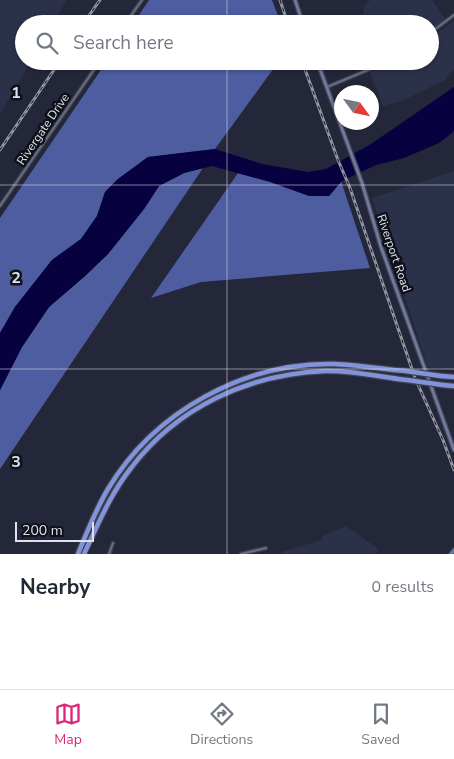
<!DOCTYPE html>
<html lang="en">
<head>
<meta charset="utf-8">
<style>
  body { margin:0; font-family:"Nunito Sans",sans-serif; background:#f2f2f3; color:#1f2937 }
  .compass { position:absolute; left:334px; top:85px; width:45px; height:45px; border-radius:50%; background:#fff; box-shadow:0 1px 4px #0004; rotate:123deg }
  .scale { position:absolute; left:15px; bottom:12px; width:79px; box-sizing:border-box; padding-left:5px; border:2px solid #dee2ee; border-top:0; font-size:14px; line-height:18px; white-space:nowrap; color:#dee2ee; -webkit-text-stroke:4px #0f1119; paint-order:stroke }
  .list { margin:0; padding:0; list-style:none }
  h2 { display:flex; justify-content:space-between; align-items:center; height:65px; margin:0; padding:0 20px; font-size:21px }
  h2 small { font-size:16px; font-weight:400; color:#747a83 }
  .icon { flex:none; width:28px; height:28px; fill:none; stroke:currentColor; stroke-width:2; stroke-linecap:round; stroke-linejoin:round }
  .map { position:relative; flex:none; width:454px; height:554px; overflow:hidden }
  .search { position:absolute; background:#fff; box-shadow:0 1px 4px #0004; left:15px; right:15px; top:15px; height:55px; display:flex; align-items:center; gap:12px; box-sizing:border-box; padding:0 18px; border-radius:28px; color:#747a83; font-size:19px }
  .sheet { height:135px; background:#fff }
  nav { display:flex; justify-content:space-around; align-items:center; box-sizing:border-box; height:70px; border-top:1px solid #e0e1e3; background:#fff; font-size:14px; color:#747a83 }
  nav a { display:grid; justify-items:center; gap:2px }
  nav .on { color:#db2777 }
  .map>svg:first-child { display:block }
  .built { fill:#2b3149 }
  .forest { fill:#4e5ca0 }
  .water { fill:#07013f }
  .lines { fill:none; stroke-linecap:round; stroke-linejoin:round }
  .street-casing { stroke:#3e4251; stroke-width:4.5 }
  .secondary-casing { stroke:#3e4251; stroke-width:5.5 }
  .highway-casing { stroke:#3e4251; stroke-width:7 }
  .street { stroke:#676d83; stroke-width:2 }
  .secondary { stroke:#6f789d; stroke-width:3 }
  .highway { stroke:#8293d9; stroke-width:4.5 }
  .rail-casing { stroke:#9195a3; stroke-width:3 }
  .rail { stroke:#0f1119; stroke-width:1; stroke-dasharray:4; stroke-linecap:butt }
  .highway-bridge-casing { stroke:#3e4251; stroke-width:7; stroke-linecap:butt }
  .highway-bridge { stroke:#8293d9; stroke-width:4.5 }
  .grid { fill:none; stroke:#dee2ee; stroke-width:1; stroke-opacity:0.55 }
  .labels { text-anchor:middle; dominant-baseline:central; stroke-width:5; stroke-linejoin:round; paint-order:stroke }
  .street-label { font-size:12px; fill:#dee2ee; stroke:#0f1119 }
  .grid-label { font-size:16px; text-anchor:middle; font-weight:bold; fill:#dee2ee; stroke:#0f1119; stroke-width:5; stroke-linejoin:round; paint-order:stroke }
</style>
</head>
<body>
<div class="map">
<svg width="454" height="554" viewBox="0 0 454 554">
  <rect width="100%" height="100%" fill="#232739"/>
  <g class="built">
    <path d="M 0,0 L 67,0 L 52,24 L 24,24 L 24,61 L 31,61 L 0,114 Z"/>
    <path d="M 370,0 L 432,0 L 446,20 L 430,32 L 430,24 L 366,24 L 363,13 L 364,7 Z"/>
    <path d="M 454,21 L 454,70 L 445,80 L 404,100 L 383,106 L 370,73 L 395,61 L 430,61 L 430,38 Z"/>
    <path d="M 454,171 L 454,370 L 428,367 L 372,198 Z"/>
    <path d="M 346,526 L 379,549 L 375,554 L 284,554 L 281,552 L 322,540 L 322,536 Z"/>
  </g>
  <g class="forest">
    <path d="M 149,0 L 272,0 L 281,24 L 133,24 Z"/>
    <path d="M 107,61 L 279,61 L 215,149 L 148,157 L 118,179 L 105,192 L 97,216 L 81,239 L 52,260 L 15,307 L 0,333 L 0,218 Z"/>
    <path d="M 203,168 L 0,469 L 0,390 L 22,347 L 49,307 L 85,276 L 108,254 L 144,209 L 159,186 L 184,173 Z"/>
    <path d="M 238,173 L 329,196 L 341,181 L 370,268 L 201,282 L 151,298 Z"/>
  </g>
  <path class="water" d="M 454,87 L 454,131 L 439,143 L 404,158 L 376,165 L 342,181 L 329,196 L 309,196 L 270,182 L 212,166 L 184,173 L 159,186 L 144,209 L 108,254 L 85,276 L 49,307 L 22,347 L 0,390 L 0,333 L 15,307 L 52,260 L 81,239 L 97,216 L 105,192 L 118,179 L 148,157 L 215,149 L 262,164 L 308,172 L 326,169 L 371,144 Z"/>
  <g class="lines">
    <g class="street-casing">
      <g id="street">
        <path d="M 125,24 L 142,0"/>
        <path d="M 430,33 L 454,15"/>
        <path d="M 327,87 L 375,67 L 386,61"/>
        <path d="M 0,206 L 100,61"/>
        <path d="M 109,554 L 113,543"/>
        <path d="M 241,554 L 266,548"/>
      </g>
    </g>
    <g class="secondary-casing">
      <g id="secondary">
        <path d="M 295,0 L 303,24"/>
        <path d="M 317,61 L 362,183 L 381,247 L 454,450"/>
        <path d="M 451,554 L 454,550"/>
      </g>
    </g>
    <g class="highway-casing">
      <g id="highway">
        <path d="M 441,376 L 454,377"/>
        <path d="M 443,385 L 454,386"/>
        <path d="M 78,554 C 87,532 96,509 108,489 C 154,412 244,362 334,364 C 358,365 382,369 406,371"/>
        <path d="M 84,554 C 98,524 111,493 131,468 C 177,407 249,374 325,371 C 352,370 380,377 407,380"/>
      </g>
    </g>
    <use href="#street" class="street"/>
    <use href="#secondary" class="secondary"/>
    <use href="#highway" class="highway"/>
    <g class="rail-casing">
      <g id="rail">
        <path d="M 280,0 L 288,24"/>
        <path d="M 83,24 L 100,0"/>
        <path d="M 302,61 L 338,160 L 350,188 L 415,378 L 443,440 L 454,470"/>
        <path d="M 0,150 L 60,61"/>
      </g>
    </g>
    <use href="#rail" class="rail"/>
    <g class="highway-bridge-casing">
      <g id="highway-bridge">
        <path d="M 406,371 L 441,376"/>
        <path d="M 407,380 L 443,385"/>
      </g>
    </g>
    <use href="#highway-bridge" class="highway-bridge"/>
  </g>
  <path class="grid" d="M 227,0 L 227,24M 227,61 L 227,554M 0,185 L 454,185M 0,369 L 454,369"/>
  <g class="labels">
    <g class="street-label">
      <text transform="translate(43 129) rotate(-56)">Rivergate Drive</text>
      <text transform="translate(394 253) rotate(71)">Riverport Road</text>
    </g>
  </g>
  <g class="grid-label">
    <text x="16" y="98">1</text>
    <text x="16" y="283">2</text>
    <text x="16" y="467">3</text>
  </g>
</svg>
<svg class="compass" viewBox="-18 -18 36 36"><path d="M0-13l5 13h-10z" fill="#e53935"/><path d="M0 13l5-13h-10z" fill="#747a83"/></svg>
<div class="scale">200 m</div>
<div class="search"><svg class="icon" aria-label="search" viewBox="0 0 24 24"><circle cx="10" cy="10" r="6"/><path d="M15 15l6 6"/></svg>Search here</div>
</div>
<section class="sheet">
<h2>Nearby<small>0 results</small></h2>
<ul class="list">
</ul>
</section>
<nav>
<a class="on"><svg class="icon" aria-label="map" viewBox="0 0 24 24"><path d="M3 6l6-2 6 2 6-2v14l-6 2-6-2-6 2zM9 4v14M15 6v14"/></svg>Map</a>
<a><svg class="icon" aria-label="directions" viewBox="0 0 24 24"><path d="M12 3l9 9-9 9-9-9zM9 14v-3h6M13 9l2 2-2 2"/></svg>Directions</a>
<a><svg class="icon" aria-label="saved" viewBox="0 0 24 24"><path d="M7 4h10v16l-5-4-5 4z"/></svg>Saved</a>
</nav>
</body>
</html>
